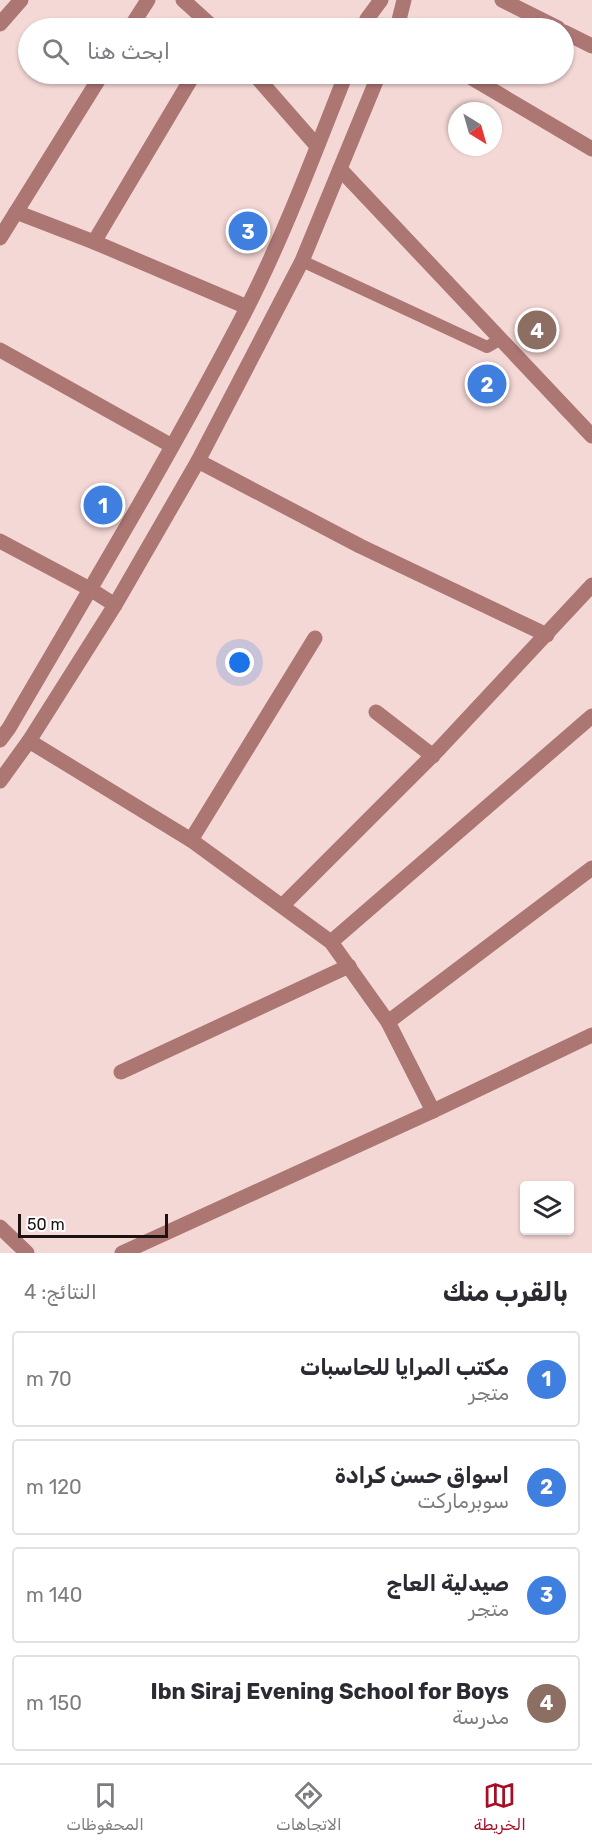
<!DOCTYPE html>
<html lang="ar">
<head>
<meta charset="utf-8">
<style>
  body { margin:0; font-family:Rubik,Vazirmatn,sans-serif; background:#f2f2f3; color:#2b2b33; direction:rtl }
  .controls { position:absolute; right:18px; bottom:18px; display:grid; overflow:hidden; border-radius:6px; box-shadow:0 2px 4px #0004 }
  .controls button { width:54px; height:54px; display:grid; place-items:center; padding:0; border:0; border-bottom:2px solid #e1e1e2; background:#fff; color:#2b2b33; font:30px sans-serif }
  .compass { position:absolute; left:448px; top:102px; width:54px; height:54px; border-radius:50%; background:#fff; box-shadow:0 2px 4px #0004; rotate:143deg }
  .scale { position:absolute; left:18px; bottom:15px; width:150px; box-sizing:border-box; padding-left:6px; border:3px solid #1b1211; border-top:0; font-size:16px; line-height:21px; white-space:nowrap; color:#1b1211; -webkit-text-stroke:4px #fff; paint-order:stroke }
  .you { position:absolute; left:240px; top:663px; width:21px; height:21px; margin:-15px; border:4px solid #fff; border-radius:50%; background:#1a73e8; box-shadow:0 0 0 9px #1a73e833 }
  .badge { display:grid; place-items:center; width:39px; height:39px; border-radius:50%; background:#a70e25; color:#fff; font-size:20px; font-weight:700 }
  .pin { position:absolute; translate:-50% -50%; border:3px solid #fff; box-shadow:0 2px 6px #0006 }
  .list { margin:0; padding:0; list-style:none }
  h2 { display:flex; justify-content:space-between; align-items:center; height:78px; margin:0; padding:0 24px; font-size:26px }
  h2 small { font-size:20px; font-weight:400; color:#7c7c81 }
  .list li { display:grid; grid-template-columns:39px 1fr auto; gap:18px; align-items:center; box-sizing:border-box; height:96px; margin:0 12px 12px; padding:0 12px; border:2px solid #e1e1e2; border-radius:6px }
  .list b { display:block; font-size:22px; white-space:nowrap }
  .list p { margin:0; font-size:20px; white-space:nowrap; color:#7c7c81 }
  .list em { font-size:20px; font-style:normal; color:#7c7c81 }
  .icon { flex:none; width:33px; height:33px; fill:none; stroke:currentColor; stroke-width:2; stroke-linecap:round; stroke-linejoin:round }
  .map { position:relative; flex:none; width:592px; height:1253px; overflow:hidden; direction:ltr }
  .search { position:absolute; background:#fff; box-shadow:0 2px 4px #0004; left:18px; right:18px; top:18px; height:66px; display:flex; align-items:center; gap:15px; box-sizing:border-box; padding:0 21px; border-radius:33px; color:#7c7c81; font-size:22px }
  .sheet { height:510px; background:#fff }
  nav { display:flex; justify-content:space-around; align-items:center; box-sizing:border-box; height:84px; border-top:2px solid #e1e1e2; background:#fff; font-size:16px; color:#7c7c81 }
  nav a { display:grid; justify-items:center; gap:3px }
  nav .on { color:#a70e25 }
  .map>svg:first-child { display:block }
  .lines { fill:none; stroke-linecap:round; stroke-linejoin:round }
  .service { stroke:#ac7673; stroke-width:12 }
  .minor { stroke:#ac7673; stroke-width:15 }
  .tertiary { stroke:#ac7673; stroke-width:15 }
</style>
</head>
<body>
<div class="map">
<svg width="592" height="1253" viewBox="0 0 592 1253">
  <rect width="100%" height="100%" fill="#f4d8d6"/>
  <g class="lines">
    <path class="service" d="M 302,261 L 487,347 L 501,339"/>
    <g class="minor">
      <path d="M 183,0 L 214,28"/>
      <path d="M 502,0 L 558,28"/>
      <path d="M 0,24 L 21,0"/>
      <path d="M 130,28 L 148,0"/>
      <path d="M 564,32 L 592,46"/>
      <path d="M 254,74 L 317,146"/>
      <path d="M 465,74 L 592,149"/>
      <path d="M 340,169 L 592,436"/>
      <path d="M 16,212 L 94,242 L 247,307"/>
      <path d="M 0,238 L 102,74"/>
      <path d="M 94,242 L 194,74"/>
      <path d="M 0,350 L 172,446"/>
      <path d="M 198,461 L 360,546 L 547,635"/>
      <path d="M 0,541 L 90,589 L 115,605"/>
      <path d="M 376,712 L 433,756"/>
      <path d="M 29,741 L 191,840 L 331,942 L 388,1022 L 433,1111"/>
      <path d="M 191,840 L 315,638"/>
      <path d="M 282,906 L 439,749 L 592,585"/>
      <path d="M 331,942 L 592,716"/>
      <path d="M 388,1022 L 592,868"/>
      <path d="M 121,1072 L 349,966"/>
      <path d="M 0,1227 L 27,1253"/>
    </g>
    <g class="tertiary">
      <path d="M 363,28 L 367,19 L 381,0"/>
      <path d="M 397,28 L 404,0"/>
      <path d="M 0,740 L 9,728 C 90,589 173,451 247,308 C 285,233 315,152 346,74"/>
      <path d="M 0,781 L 29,741 L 115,605 L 198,461 L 302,261 L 379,74"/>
      <path d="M 122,1253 L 433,1111 L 592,1035"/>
    </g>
  </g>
</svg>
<div class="controls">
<button><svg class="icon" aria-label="layers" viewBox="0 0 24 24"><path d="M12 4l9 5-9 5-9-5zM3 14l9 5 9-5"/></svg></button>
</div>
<svg class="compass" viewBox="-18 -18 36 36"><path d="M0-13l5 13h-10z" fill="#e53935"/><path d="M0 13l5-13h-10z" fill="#7c7c81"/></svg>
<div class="scale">50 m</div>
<div class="you"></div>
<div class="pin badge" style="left:103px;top:505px;background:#3f7fe0">1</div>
<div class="pin badge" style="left:487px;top:384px;background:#3f7fe0">2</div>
<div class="pin badge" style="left:248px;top:231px;background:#3f7fe0">3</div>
<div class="pin badge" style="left:537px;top:330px;background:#8d6e63">4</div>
<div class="search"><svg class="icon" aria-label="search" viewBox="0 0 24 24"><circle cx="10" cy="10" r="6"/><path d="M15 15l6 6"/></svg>ابحث هنا</div>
</div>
<section class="sheet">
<h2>بالقرب منك<small>النتائج: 4</small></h2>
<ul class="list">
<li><span class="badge" style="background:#3f7fe0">1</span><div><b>مكتب المرايا للحاسبات</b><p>متجر</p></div><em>70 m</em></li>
<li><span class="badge" style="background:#3f7fe0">2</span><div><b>اسواق حسن كرادة</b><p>سوبرماركت</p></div><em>120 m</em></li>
<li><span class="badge" style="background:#3f7fe0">3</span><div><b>صيدلية العاج</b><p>متجر</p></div><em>140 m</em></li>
<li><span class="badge" style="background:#8d6e63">4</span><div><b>Ibn Siraj Evening School for Boys</b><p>مدرسة</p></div><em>150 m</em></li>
</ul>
</section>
<nav>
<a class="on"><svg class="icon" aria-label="map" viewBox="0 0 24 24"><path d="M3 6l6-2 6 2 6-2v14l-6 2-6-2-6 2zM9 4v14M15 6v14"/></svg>الخريطة</a>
<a><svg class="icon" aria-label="directions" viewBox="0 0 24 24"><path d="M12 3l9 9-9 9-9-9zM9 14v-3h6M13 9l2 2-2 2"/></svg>الاتجاهات</a>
<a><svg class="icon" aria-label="saved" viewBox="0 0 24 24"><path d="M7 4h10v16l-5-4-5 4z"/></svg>المحفوظات</a>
</nav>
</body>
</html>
